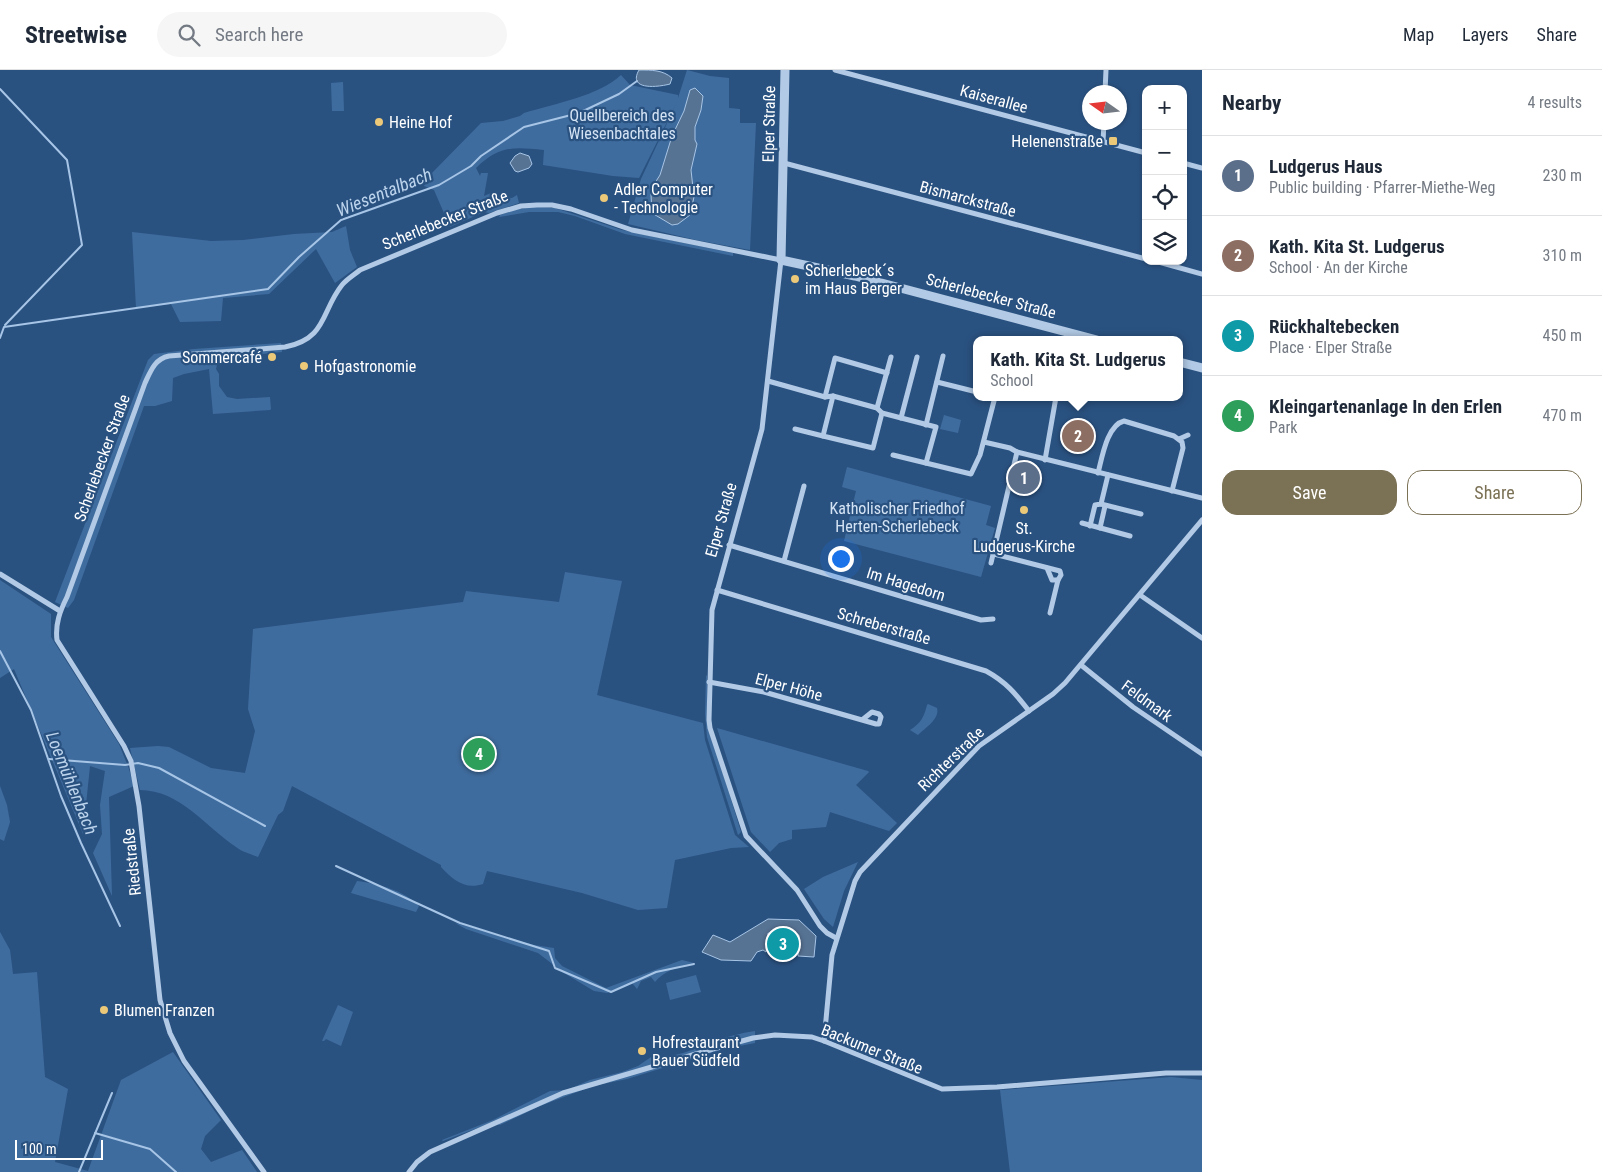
<!DOCTYPE html>
<html lang="en">
<head>
<meta charset="utf-8">
<style>
  body { margin:0; font-family:"Roboto Condensed",sans-serif; background:#f6f6f7; color:#1f2937 }
  .controls { position:absolute; right:15px; top:15px; display:grid; overflow:hidden; border-radius:10px; box-shadow:0 1px 4px #0004 }
  .controls button { width:45px; height:45px; display:grid; place-items:center; padding:0; border:0; border-bottom:1px solid #e0e1e3; background:#fff; color:#1f2937; font:25px sans-serif }
  .compass { position:absolute; left:1082px; top:15px; width:45px; height:45px; border-radius:50%; background:#fff; box-shadow:0 1px 4px #0004; rotate:284deg }
  .scale { position:absolute; left:15px; bottom:12px; width:88px; box-sizing:border-box; padding-left:5px; border:2px solid #fff; border-top:0; font-size:14px; line-height:18px; white-space:nowrap; color:#fff; -webkit-text-stroke:4px #2a5281; paint-order:stroke }
  .you { position:absolute; left:840px; top:488px; width:18px; height:18px; margin:-12px; border:4px solid #fff; border-radius:50%; background:#1a73e8; box-shadow:0 0 0 8px #1a73e833 }
  .badge { display:grid; place-items:center; width:32px; height:32px; border-radius:50%; background:#7b7155; color:#fff; font-size:16px; font-weight:700 }
  .pin { position:absolute; translate:-50% -50%; border:2px solid #fff; box-shadow:0 1px 5px #0006 }
  .popup { position:absolute; left:973px; top:266px; width:210px; height:65px; box-sizing:border-box; display:grid; place-content:center; border-radius:10px; background:#fff; filter:drop-shadow(0 1px 4px #0005); font-size:16px; white-space:nowrap; color:#747a83 }
  .popup b { font-size:19px; color:#1f2937 }
  .popup::after { content:''; position:absolute; left:50%; top:100%; margin-left:-10px; border:10px solid transparent; border-top-color:#fff }
  .list { margin:0; padding:0; list-style:none }
  h2 { display:flex; justify-content:space-between; align-items:center; height:65px; margin:0; padding:0 20px; font-size:21px }
  h2 small { font-size:16px; font-weight:400; color:#747a83 }
  .list li { display:grid; grid-template-columns:32px 1fr auto; gap:15px; align-items:center; box-sizing:border-box; height:80px; padding:0 20px; border-top:1px solid #e0e1e3 }
  .list b { display:block; font-size:19px; white-space:nowrap }
  .list p { margin:0; font-size:16px; white-space:nowrap; color:#747a83 }
  .list em { font-size:16px; font-style:normal; color:#747a83 }
  .actions { display:flex; gap:10px; padding:15px 20px }
  .actions a { flex:1; padding:11px 0; border:1px solid #7b7155; border-radius:15px; text-align:center; font-size:18px; color:#7b7155 }
  .actions .main { background:#7b7155; color:#fff }
  .icon { flex:none; width:28px; height:28px; fill:none; stroke:currentColor; stroke-width:2; stroke-linecap:round; stroke-linejoin:round }
  .map { position:relative; flex:none; width:1202px; height:1102px; overflow:hidden }
  header { display:flex; align-items:center; gap:30px; box-sizing:border-box; height:70px; padding:0 25px; background:#fff; border-bottom:1px solid #e0e1e3 }
  header strong { font-size:24px }
  nav { display:flex; gap:28px; margin-inline-start:auto; font-size:18px }
  .search { width:350px; height:45px; background:#f6f6f7; display:flex; align-items:center; gap:12px; box-sizing:border-box; padding:0 18px; border-radius:28px; color:#747a83; font-size:19px }
  main { display:flex }
  aside { flex:1; background:#fff }
  .map>svg:first-child { display:block }
  .green { fill:#3f6c9e }
  .water { fill:#577394; stroke:#a7c5e6 }
  .lines { fill:none; stroke-linecap:round; stroke-linejoin:round }
  .stream { stroke:#a7c5e6; stroke-width:2 }
  .minor { stroke:#b2cae5; stroke-width:5 }
  .tertiary { stroke:#b2cae5; stroke-width:9 }
  .poi-dot { fill:#ecc879; stroke:#2a5281; stroke-width:2 }
  .labels { text-anchor:middle; dominant-baseline:central; stroke-width:4.5; stroke-linejoin:round; paint-order:stroke }
  .street-label { font-size:16px; fill:#fff; stroke:#2a5281 }
  .park-label { font-size:16px; fill:#d5e4f5; stroke:#2a5281 }
  .poi-label { font-size:16px; fill:#fff; stroke:#2a5281; text-anchor:start }
  .water-label { font-size:18px; font-style:italic; fill:#bdd4ed; stroke:#2a5281 }
</style>
</head>
<body>
<header>
<strong>Streetwise</strong>
<div class="search"><svg class="icon" aria-label="search" viewBox="0 0 24 24"><circle cx="10" cy="10" r="6"/><path d="M15 15l6 6"/></svg>Search here</div>
<nav><a>Map</a><a>Layers</a><a>Share</a></nav>
</header>
<main>
<div class="map">
<svg width="1202" height="1102" viewBox="0 0 1202 1102">
  <rect width="100%" height="100%" fill="#2a5281"/>
  <g class="green">
    <path d="M 687,0 L 710,6 L 729,8 L 729,38 L 740,39 L 740,53 L 756,53 L 750,180 L 696,170 L 628,154 L 641,109 L 676,34 L 639,108 L 613,106 L 543,95 L 544,80 C 514,77 500,75 476,98 L 480,106 L 481,103 L 488,103 L 484,126 L 491,123 L 491,127 L 512,128 L 517,125 L 519,133 L 489,143 L 484,142 L 450,157 L 434,120 L 424,116 L 430,105 L 481,53 L 503,51 L 520,46 L 524,43 C 553,34 599,26 621,5 L 630,15 L 678,25 L 678,28 Z"/>
    <path d="M 343,12 L 344,41 L 332,41 L 331,13 Z"/>
    <path d="M 531,137 L 555,138 L 622,160 L 733,183 L 733,186 L 625,164 L 575,146 L 558,142 L 529,142 L 499,147 L 500,145 L 514,140 Z"/>
    <path d="M 346,156 L 350,180 L 357,197 L 335,213 L 316,179 L 269,224 L 223,228 L 221,251 L 180,252 L 171,234 L 136,238 L 132,162 L 211,171 L 243,170 L 294,164 L 332,162 Z"/>
    <path d="M 281,273 L 282,282 L 222,288 L 218,290 L 216,299 L 219,304 L 219,316 L 227,327 L 237,329 L 270,327 L 271,339 L 270,340 L 213,344 L 209,299 L 184,304 L 173,308 L 172,331 L 155,336 L 144,336 L 74,530 L 68,538 L 55,532 L 148,290 L 154,284 L 194,279 Z"/>
    <path d="M 944,345 L 961,350 L 958,363 L 940,359 Z"/>
    <path d="M 847,397 L 991,436 L 986,455 L 995,458 L 981,507 L 844,471 L 856,421 L 842,417 Z"/>
    <path d="M 565,502 L 622,511 L 597,625 L 703,653 L 705,670 L 735,765 L 749,777 L 731,778 L 675,790 L 667,838 L 638,840 L 582,823 L 487,801 L 483,814 C 465,820 453,810 441,797 L 441,795 L 292,716 L 283,741 L 278,745 L 258,787 C 251,784 242,782 236,777 C 206,757 180,720 140,720 L 130,678 L 158,676 L 169,677 L 211,698 L 245,703 L 255,661 L 248,639 L 253,559 L 463,532 L 466,521 L 559,532 Z"/>
    <path d="M 0,510 L 51,544 L 51,567 L 119,674 L 129,699 L 134,716 L 109,727 L 112,826 L 93,783 L 102,764 L 100,735 L 105,701 L 90,696 L 83,764 L 14,599 L 0,608 Z"/>
    <path d="M 706,605 L 707,606 L 707,651 L 741,762 L 738,765 L 707,667 L 705,644 Z"/>
    <path d="M 928,634 L 937,638 C 940,649 925,658 918,665 L 910,660 C 921,653 924,647 927,635 Z"/>
    <path d="M 717,658 L 868,701 L 869,702 L 856,715 L 897,753 L 889,761 L 830,742 L 826,757 L 792,760 L 792,769 L 779,773 L 770,782 L 751,762 Z"/>
    <path d="M 0,716 L 7,735 L 10,752 L 4,771 L 0,769 Z"/>
    <path d="M 858,792 L 844,821 L 833,857 L 824,849 L 804,819 L 823,807 Z"/>
    <path d="M 357,811 C 379,814 403,820 419,836 L 416,842 L 351,823 Z"/>
    <path d="M 455,853 L 534,875 L 554,878 L 555,888 L 562,896 L 606,918 L 682,890 L 694,893 C 680,895 664,901 655,912 L 651,907 L 641,911 L 637,919 L 632,913 L 607,923 L 594,921 L 564,903 L 538,883 L 466,859 Z"/>
    <path d="M 0,862 L 10,880 L 13,904 L 37,902 L 45,1007 L 68,1019 L 55,1092 L 88,1101 L 121,1010 L 173,982 L 221,1050 L 205,1066 L 201,1079 L 211,1092 L 242,1080 L 257,1102 L 0,1102 Z"/>
    <path d="M 696,905 L 701,922 L 670,930 L 666,913 Z"/>
    <path d="M 338,935 L 353,942 L 341,976 L 326,969 L 324,971 L 322,971 Z"/>
    <path d="M 755,961 L 755,973 L 724,979 L 627,1009 L 593,1016 L 540,1036 L 500,1055 L 491,1053 L 443,1071 L 442,1070 L 493,1050 L 550,1021 L 567,1020 L 590,1010 L 622,1002 L 638,996 L 654,985 C 678,989 692,979 713,971 C 727,967 741,963 755,961 Z"/>
    <path d="M 1171,1007 L 1202,1010 L 1202,1102 L 1010,1102 L 1000,1020 Z"/>
  </g>
  <g class="water">
    <path d="M 639,0 C 652,0 663,0 672,8 L 670,14 C 659,17 627,21 639,0 Z"/>
    <path d="M 695,18 L 703,26 L 701,40 L 695,57 L 695,70 L 697,74 L 691,100 L 694,127 L 690,145 L 678,154 L 672,155 L 652,143 L 651,125 L 653,116 L 660,105 L 672,66 L 684,41 L 690,20 Z"/>
    <path d="M 520,83 L 529,86 L 532,94 L 529,98 L 518,102 L 515,101 L 510,93 L 515,86 Z"/>
    <path d="M 768,849 L 799,850 L 816,866 L 814,887 L 798,886 L 799,865 L 768,863 L 766,882 L 763,880 L 757,882 L 751,891 L 721,890 L 702,882 L 713,865 L 730,872 Z"/>
  </g>
  <g class="lines">
    <g class="stream">
      <path d="M 0,19 L 67,90 L 82,175 L 5,255"/>
      <path d="M 0,268 L 4,257 L 268,219 L 299,187 L 341,150 L 439,115 L 471,96 L 481,86 L 524,57 L 579,43 L 619,24 L 637,11"/>
      <path d="M 0,581 L 31,640 L 61,726 L 81,773 L 120,856"/>
      <path d="M 49,689 L 125,695 L 138,693 L 159,698 L 265,756"/>
      <path d="M 336,796 L 460,853 L 549,881 L 555,898 L 611,922 L 656,902 L 694,894"/>
      <path d="M 95,1063 L 150,1079 L 176,1102"/>
      <path d="M 79,1102 L 112,1023"/>
    </g>
    <g class="minor">
      <path d="M 835,0 L 1146,83"/>
      <path d="M 1105,22 L 1106,0"/>
      <path d="M 1103,72 L 1104,52"/>
      <path d="M 784,93 L 1146,189"/>
      <path d="M 1183,93 L 1202,98"/>
      <path d="M 1155,191 L 1202,204"/>
      <path d="M 1066,270 L 1067,262"/>
      <path d="M 768,311 L 825,327 L 833,326 L 877,338 L 882,343 L 936,357 L 926,393"/>
      <path d="M 937,312 L 977,322"/>
      <path d="M 833,326 L 823,366 L 873,378 L 882,343"/>
      <path d="M 825,327 L 835,288 L 887,303"/>
      <path d="M 877,338 L 891,287"/>
      <path d="M 901,348 L 917,287"/>
      <path d="M 926,355 L 943,286"/>
      <path d="M 795,359 L 823,366"/>
      <path d="M 1179,369 L 1188,365"/>
      <path d="M 984,372 L 1010,378 L 1017,382 L 1202,428"/>
      <path d="M 893,385 L 971,404 L 980,385 L 995,327"/>
      <path d="M 1045,390 L 1056,327"/>
      <path d="M 1098,403 C 1102,388 1107,355 1124,351 L 1174,366 L 1182,372 L 1183,378 L 1172,421"/>
      <path d="M 1101,434 L 1141,444"/>
      <path d="M 1082,453 L 1130,466"/>
      <path d="M 1090,456 L 1095,435 L 1101,434 L 1108,405"/>
      <path d="M 1100,458 L 1105,436"/>
      <path d="M 729,475 L 981,550 L 993,549"/>
      <path d="M 994,484 L 1060,501 L 1061,505 L 1058,510 L 1050,543"/>
      <path d="M 784,491 L 804,416"/>
      <path d="M 991,493 L 1017,382"/>
      <path d="M 1047,498 L 1052,510 L 1058,510"/>
      <path d="M 0,504 L 60,541"/>
      <path d="M 717,520 L 986,601 C 1006,612 1015,623 1029,641"/>
      <path d="M 1140,525 L 1202,568"/>
      <path d="M 1081,595 L 1133,637 L 1202,684"/>
      <path d="M 709,612 L 764,622 L 876,654 L 879,654 L 881,647 L 879,644 L 872,642 L 862,650"/>
      <path d="M 824,971 L 832,885 L 855,811 L 860,802 L 979,676 L 1053,624 L 1065,613 L 1202,450"/>
      <path d="M 264,1102 L 184,991 L 170,963 L 160,930 L 139,736 L 131,691 L 124,676 L 57,570 C 55,554 60,541 67,527 L 145,313 C 151,300 155,289 169,286 L 285,277 C 327,269 321,241 342,215 C 347,209 354,205 360,200 L 497,143 L 521,136 L 537,135 L 552,135 L 571,139 L 632,160 L 781,190 L 762,359 L 712,540 L 709,650 L 710,658 L 746,766 L 797,820 L 820,856 L 827,863 L 836,868"/>
      <path d="M 409,1102 L 417,1092 L 430,1082 L 563,1023 L 713,979 L 753,968 L 775,965 L 812,967 L 824,971 L 942,1019 L 997,1017 L 1166,1003 L 1202,1003"/>
    </g>
    <g class="tertiary">
      <path d="M 785,0 L 781,190 L 855,206 L 1097,270"/>
      <path d="M 1179,292 L 1202,298"/>
    </g>
  </g>
  <g class="poi-dot">
    <circle cx="379" cy="52" r="5"/>
    <rect x="1108" y="66" width="10" height="10" rx="2.5"/>
    <circle cx="604" cy="128" r="5"/>
    <circle cx="795" cy="209" r="5"/>
    <circle cx="272" cy="287" r="5"/>
    <circle cx="304" cy="296" r="5"/>
    <circle cx="1024" cy="440" r="5"/>
    <circle cx="104" cy="940" r="5"/>
    <circle cx="642" cy="981" r="5"/>
  </g>
  <g class="labels">
    <g class="street-label">
      <text transform="translate(994 29) rotate(15)">Kaiserallee</text>
      <text transform="translate(769 54) rotate(-89)">Elper Straße</text>
      <text transform="translate(968 129) rotate(15)">Bismarckstraße</text>
      <text transform="translate(445 150) rotate(-22)">Scherlebecker Straße</text>
      <text transform="translate(991 226) rotate(15)">Scherlebecker Straße</text>
      <text transform="translate(102 388) rotate(-70)">Scherlebecker Straße</text>
      <text transform="translate(721 450) rotate(-74)">Elper Straße</text>
      <text transform="translate(906 514) rotate(17)">Im Hagedorn</text>
      <text transform="translate(884 556) rotate(16)">Schreberstraße</text>
      <text transform="translate(789 617) rotate(15)">Elper Höhe</text>
      <text transform="translate(1147 631) rotate(36)">Feldmark</text>
      <text transform="translate(951 689) rotate(-44)">Richterstraße</text>
      <text transform="translate(132 792) rotate(-96)">Riedstraße</text>
      <text transform="translate(872 979) rotate(22)">Backumer Straße</text>
    </g>
    <g class="park-label">
      <text x="622" y="45">Quellbereich des<tspan x="622" dy="18">Wiesenbachtales</tspan></text>
      <text x="897" y="438">Katholischer Friedhof<tspan x="897" dy="18">Herten-Scherlebeck</tspan></text>
    </g>
    <g class="poi-label">
      <text x="389" y="52">Heine Hof</text>
      <text x="1103" y="71" text-anchor="end">Helenenstraße</text>
      <text x="614" y="119">Adler Computer<tspan x="614" dy="18">- Technologie</tspan></text>
      <text x="805" y="200">Scherlebeck´s<tspan x="805" dy="18">im Haus Berger</tspan></text>
      <text x="262" y="287" text-anchor="end">Sommercafé</text>
      <text x="314" y="296">Hofgastronomie</text>
      <text x="1024" y="458" text-anchor="middle">St.<tspan x="1024" dy="18">Ludgerus-Kirche</tspan></text>
      <text x="114" y="940">Blumen Franzen</text>
      <text x="652" y="972">Hofrestaurant<tspan x="652" dy="18">Bauer Südfeld</tspan></text>
    </g>
    <g class="water-label">
      <text transform="translate(384 122) rotate(-22)">Wiesentalbach</text>
      <text transform="translate(72 713) rotate(68)">Loemühlenbach</text>
    </g>
  </g>
</svg>
<div class="controls">
<button>+</button>
<button>−</button>
<button><svg class="icon" aria-label="locate" viewBox="0 0 24 24"><circle cx="12" cy="12" r="6"/><path d="M12 2v4M12 18v4M2 12h4M18 12h4"/></svg></button>
<button><svg class="icon" aria-label="layers" viewBox="0 0 24 24"><path d="M12 4l9 5-9 5-9-5zM3 14l9 5 9-5"/></svg></button>
</div>
<svg class="compass" viewBox="-18 -18 36 36"><path d="M0-13l5 13h-10z" fill="#e53935"/><path d="M0 13l5-13h-10z" fill="#747a83"/></svg>
<div class="scale">100 m</div>
<div class="you"></div>
<div class="pin badge" style="left:1024px;top:408px;background:#5c6f8a">1</div>
<div class="pin badge" style="left:1078px;top:366px;background:#8d6e63">2</div>
<div class="popup"><b>Kath. Kita St. Ludgerus</b>School</div>
<div class="pin badge" style="left:783px;top:874px;background:#0f9aa8">3</div>
<div class="pin badge" style="left:479px;top:684px;background:#2e9e5b">4</div>
</div>
<aside>
<h2>Nearby<small>4 results</small></h2>
<ul class="list">
<li><span class="badge" style="background:#5c6f8a">1</span><div><b>Ludgerus Haus</b><p>Public building · Pfarrer-Miethe-Weg</p></div><em>230 m</em></li>
<li><span class="badge" style="background:#8d6e63">2</span><div><b>Kath. Kita St. Ludgerus</b><p>School · An der Kirche</p></div><em>310 m</em></li>
<li><span class="badge" style="background:#0f9aa8">3</span><div><b>Rückhaltebecken</b><p>Place · Elper Straße</p></div><em>450 m</em></li>
<li><span class="badge" style="background:#2e9e5b">4</span><div><b>Kleingartenanlage In den Erlen</b><p>Park</p></div><em>470 m</em></li>
</ul>
<div class="actions"><a class="main">Save</a><a>Share</a></div>
</aside>
</main>
</body>
</html>
